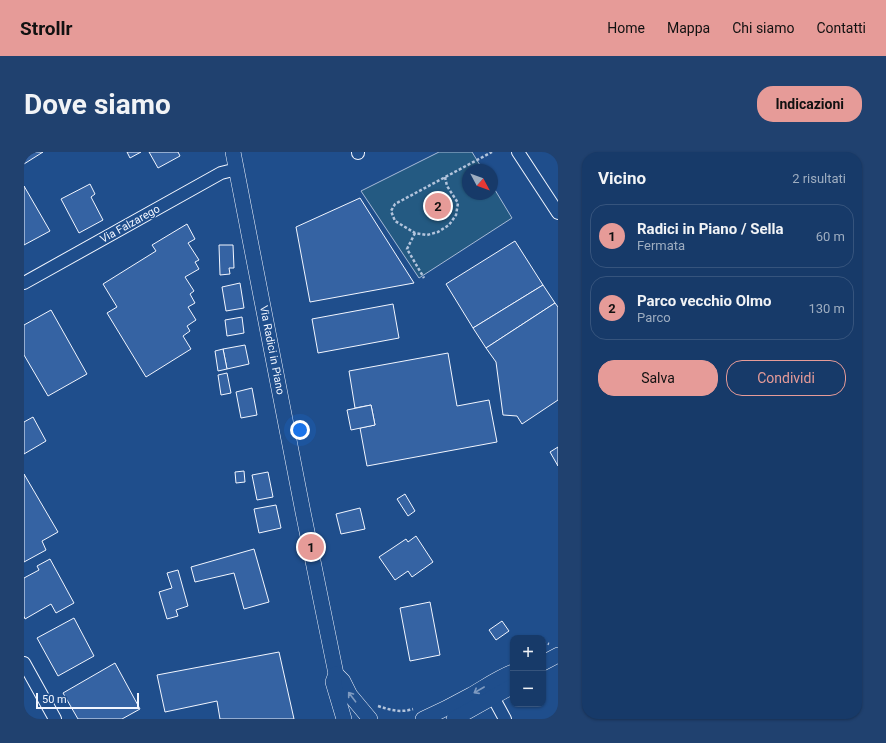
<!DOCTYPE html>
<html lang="it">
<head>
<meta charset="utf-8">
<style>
  body { margin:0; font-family:Roboto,sans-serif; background:#20416f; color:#f1f3f6 }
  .controls { position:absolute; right:12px; bottom:12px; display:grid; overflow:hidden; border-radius:8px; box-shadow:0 1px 3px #0004 }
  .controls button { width:36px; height:36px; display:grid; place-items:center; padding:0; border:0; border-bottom:1px solid #36547d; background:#173a69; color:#f1f3f6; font:20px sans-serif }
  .compass { position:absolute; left:438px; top:12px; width:36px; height:36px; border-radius:50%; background:#173a69; box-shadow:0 1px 3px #0004; rotate:131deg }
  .scale { position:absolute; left:12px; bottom:10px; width:103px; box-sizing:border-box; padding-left:4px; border:2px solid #f2f6ff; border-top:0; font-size:11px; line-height:14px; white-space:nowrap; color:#f2f6ff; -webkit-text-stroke:3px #1f4e8c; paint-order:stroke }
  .you { position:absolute; left:276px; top:278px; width:14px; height:14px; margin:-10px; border:3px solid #fff; border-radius:50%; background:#1a73e8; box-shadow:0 0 0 6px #1a73e833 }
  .badge { display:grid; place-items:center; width:26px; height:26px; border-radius:50%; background:#e69b98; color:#111; font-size:13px; font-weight:700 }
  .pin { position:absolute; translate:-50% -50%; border:2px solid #fff; box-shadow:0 1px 4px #0006 }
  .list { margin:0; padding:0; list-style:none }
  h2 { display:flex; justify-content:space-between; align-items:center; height:52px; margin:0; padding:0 16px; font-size:17px }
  h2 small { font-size:13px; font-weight:400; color:#9eadc0 }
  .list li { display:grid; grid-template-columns:26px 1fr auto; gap:12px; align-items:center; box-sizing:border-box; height:64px; margin:0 8px 8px; padding:0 8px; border:1px solid #36547d; border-radius:16px }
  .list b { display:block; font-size:15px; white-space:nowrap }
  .list p { margin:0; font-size:13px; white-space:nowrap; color:#9eadc0 }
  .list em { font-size:13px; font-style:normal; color:#9eadc0 }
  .actions { display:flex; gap:8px; padding:12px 16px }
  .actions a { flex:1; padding:9px 0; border:1px solid #e69b98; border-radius:16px; text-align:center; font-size:14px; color:#e69b98 }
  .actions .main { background:#e69b98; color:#111 }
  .map { position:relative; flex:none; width:534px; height:567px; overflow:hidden; border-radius:16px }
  header { display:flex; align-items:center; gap:24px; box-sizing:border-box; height:56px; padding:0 20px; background:#e69b98; color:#111 }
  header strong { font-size:19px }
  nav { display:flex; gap:22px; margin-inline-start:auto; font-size:14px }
  .intro { display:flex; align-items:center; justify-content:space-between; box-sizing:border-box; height:96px; padding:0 24px }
  h1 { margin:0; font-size:28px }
  .button { padding:10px 18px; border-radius:16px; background:#e69b98; color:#111; font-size:14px; font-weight:700 }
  main { display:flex; gap:24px; padding:0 24px }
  aside { flex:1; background:#173a69; border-radius:16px; box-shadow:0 1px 3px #0004 }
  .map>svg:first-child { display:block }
  .green { fill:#245a82; stroke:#a8bbd7 }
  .building { fill:#3563a3; stroke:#f2f6ff }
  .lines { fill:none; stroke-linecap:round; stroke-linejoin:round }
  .minor-casing { stroke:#f2f6ff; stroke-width:14 }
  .tertiary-casing { stroke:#f2f6ff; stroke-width:16 }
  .path { stroke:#b3c4dc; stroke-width:2.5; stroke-dasharray:3 2; stroke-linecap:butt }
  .minor { stroke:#1f4e8c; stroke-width:12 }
  .tertiary { stroke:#1f4e8c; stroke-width:15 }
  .oneway { stroke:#7e9ac0 }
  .labels { text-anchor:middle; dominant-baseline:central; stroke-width:3; stroke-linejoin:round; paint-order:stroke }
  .street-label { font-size:11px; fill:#f2f6ff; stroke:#1f4e8c }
</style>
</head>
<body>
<header>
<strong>Strollr</strong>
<nav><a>Home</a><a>Mappa</a><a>Chi siamo</a><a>Contatti</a></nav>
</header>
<div class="intro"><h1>Dove siamo</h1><a class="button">Indicazioni</a></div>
<main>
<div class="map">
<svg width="534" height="567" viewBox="0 0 534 567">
  <rect width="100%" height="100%" fill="#1f4e8c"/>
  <path class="green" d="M 415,0 L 448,0 L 459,18 L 444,18 L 444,42 L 468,42 L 468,33 L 488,66 L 395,126 L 337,39 Z"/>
  <g class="building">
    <path d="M 0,0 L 19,0 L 0,12 Z"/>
    <path d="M 103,0 L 117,0 L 106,6 Z"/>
    <path d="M 125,0 L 154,0 L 156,4 L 134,16 Z"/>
    <path d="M 66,32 L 71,42 L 67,45 L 79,68 L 55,81 L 37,47 Z"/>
    <path d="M 0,34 L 26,79 L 0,93 Z"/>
    <path d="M 336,46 L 390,131 L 286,150 L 272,75 Z"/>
    <path d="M 163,72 L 171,87 L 164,91 L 175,108 L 171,110 L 175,117 L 161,125 L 170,139 L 166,142 L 171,151 L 164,155 L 172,168 L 163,174 L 166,179 L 159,184 L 167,197 L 122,225 L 83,161 L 93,155 L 79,132 L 132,99 L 128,93 Z"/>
    <path d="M 491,89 L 519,133 L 449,176 L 422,132 Z"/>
    <path d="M 195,93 L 209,93 L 210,116 L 205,116 L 206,122 L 196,123 Z"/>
    <path d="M 216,131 L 220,156 L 202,159 L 198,135 Z"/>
    <path d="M 519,133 L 531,151 L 462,196 L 449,176 Z"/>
    <path d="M 531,151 L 534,155 L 534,248 L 498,272 L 493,264 L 479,263 L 472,210 L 462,196 Z"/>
    <path d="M 369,152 L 375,186 L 294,201 L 288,167 Z"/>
    <path d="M 27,158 L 63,222 L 24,244 L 0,203 L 0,173 Z"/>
    <path d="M 218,165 L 220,181 L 203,184 L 201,168 Z"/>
    <path d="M 221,193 L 225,212 L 203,217 L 199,197 Z"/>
    <path d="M 199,197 L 203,217 L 194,219 L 191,199 Z"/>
    <path d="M 424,201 L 433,254 L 465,248 L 473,290 L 343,314 L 336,276 L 351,273 L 347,253 L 331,256 L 325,219 Z"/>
    <path d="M 203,221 L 207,241 L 197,243 L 194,223 Z"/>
    <path d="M 228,236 L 233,263 L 217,266 L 212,240 Z"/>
    <path d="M 347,253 L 351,273 L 327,278 L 323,258 Z"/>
    <path d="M 9,265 L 22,289 L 0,302 L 0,270 Z"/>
    <path d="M 534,295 L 534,314 L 526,300 Z"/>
    <path d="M 220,319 L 221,330 L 212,331 L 211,320 Z"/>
    <path d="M 244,320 L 249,345 L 233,348 L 228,323 Z"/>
    <path d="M 0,322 L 34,380 L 18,389 L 22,398 L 0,410 Z"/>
    <path d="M 381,342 L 391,359 L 384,364 L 373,347 Z"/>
    <path d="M 252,353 L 257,376 L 235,381 L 230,357 Z"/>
    <path d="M 336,356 L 341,377 L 317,382 L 312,362 Z"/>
    <path d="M 392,384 L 409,410 L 388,425 L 384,419 L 371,428 L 355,405 L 382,387 L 384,390 Z"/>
    <path d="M 230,397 L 245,450 L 220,457 L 210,421 L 171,430 L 167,415 Z"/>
    <path d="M 26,407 L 50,451 L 32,461 L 27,452 L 1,467 L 0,464 L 0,426 L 15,418 L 13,414 Z"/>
    <path d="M 154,418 L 164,454 L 152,458 L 154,464 L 143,467 L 135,440 L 148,436 L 143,421 Z"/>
    <path d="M 406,450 L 416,503 L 386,509 L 376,456 Z"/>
    <path d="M 50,466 L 70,504 L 34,524 L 13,486 Z"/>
    <path d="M 478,469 L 485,479 L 472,488 L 465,478 Z"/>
    <path d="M 255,500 L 270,567 L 196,567 L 193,549 L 141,560 L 133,523 Z"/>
    <path d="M 91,511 L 116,557 L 98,567 L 54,567 L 39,541 Z"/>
  </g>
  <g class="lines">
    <g class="minor-casing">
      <g id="minor">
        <path d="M 334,0 L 334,1"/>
        <path d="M 494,0 L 534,61"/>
        <path d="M 0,131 L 197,21 L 213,17"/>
        <path d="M 0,511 L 31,567"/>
        <path d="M 469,545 L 481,567"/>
      </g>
    </g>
    <g class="tertiary-casing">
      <g id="tertiary">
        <path d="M 209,0 L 279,360 L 312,522 L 319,529 L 326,543 L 346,567"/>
        <path d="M 519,511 L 534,503"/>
        <path d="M 312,522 L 309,530 L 320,567"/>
        <path d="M 399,567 C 415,560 431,552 447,543 C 461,535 474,526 489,520"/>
        <path d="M 430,567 L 489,534"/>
      </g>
    </g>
    <g class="path">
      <path d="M 421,25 L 423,34 L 434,51 L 432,63 L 425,73 L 414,80 L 403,83 L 391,81 L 371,69 L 367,59 L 371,52 L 468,0"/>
      <path d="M 391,81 L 383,97 L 400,126"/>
      <path d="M 519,492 L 522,491 L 525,492"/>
      <path d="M 354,554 C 366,558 377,561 389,557"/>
    </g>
    <use href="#minor" class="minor"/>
    <use href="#tertiary" class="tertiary"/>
  </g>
  <defs><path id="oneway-shaft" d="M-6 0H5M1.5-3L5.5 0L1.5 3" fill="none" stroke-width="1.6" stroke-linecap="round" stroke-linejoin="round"/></defs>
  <g class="oneway">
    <use href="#oneway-shaft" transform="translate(455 538) rotate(150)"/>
    <use href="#oneway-shaft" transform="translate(328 545) rotate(-127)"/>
  </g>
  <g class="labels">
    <g class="street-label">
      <text transform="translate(106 72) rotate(-29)">Via Falzarego</text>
      <text transform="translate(248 198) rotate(79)">Via Radici in Piano</text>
    </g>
  </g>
</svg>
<div class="controls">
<button>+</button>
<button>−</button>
</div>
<svg class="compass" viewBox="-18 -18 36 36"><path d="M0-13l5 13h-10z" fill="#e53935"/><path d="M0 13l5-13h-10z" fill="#9eadc0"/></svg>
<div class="scale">50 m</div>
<div class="you"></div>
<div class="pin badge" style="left:287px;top:395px">1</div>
<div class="pin badge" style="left:414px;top:54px">2</div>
</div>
<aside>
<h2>Vicino<small>2 risultati</small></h2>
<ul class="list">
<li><span class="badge">1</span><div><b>Radici in Piano / Sella</b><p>Fermata</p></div><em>60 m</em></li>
<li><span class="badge">2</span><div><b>Parco vecchio Olmo</b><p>Parco</p></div><em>130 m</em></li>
</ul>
<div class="actions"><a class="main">Salva</a><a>Condividi</a></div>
</aside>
</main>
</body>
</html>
